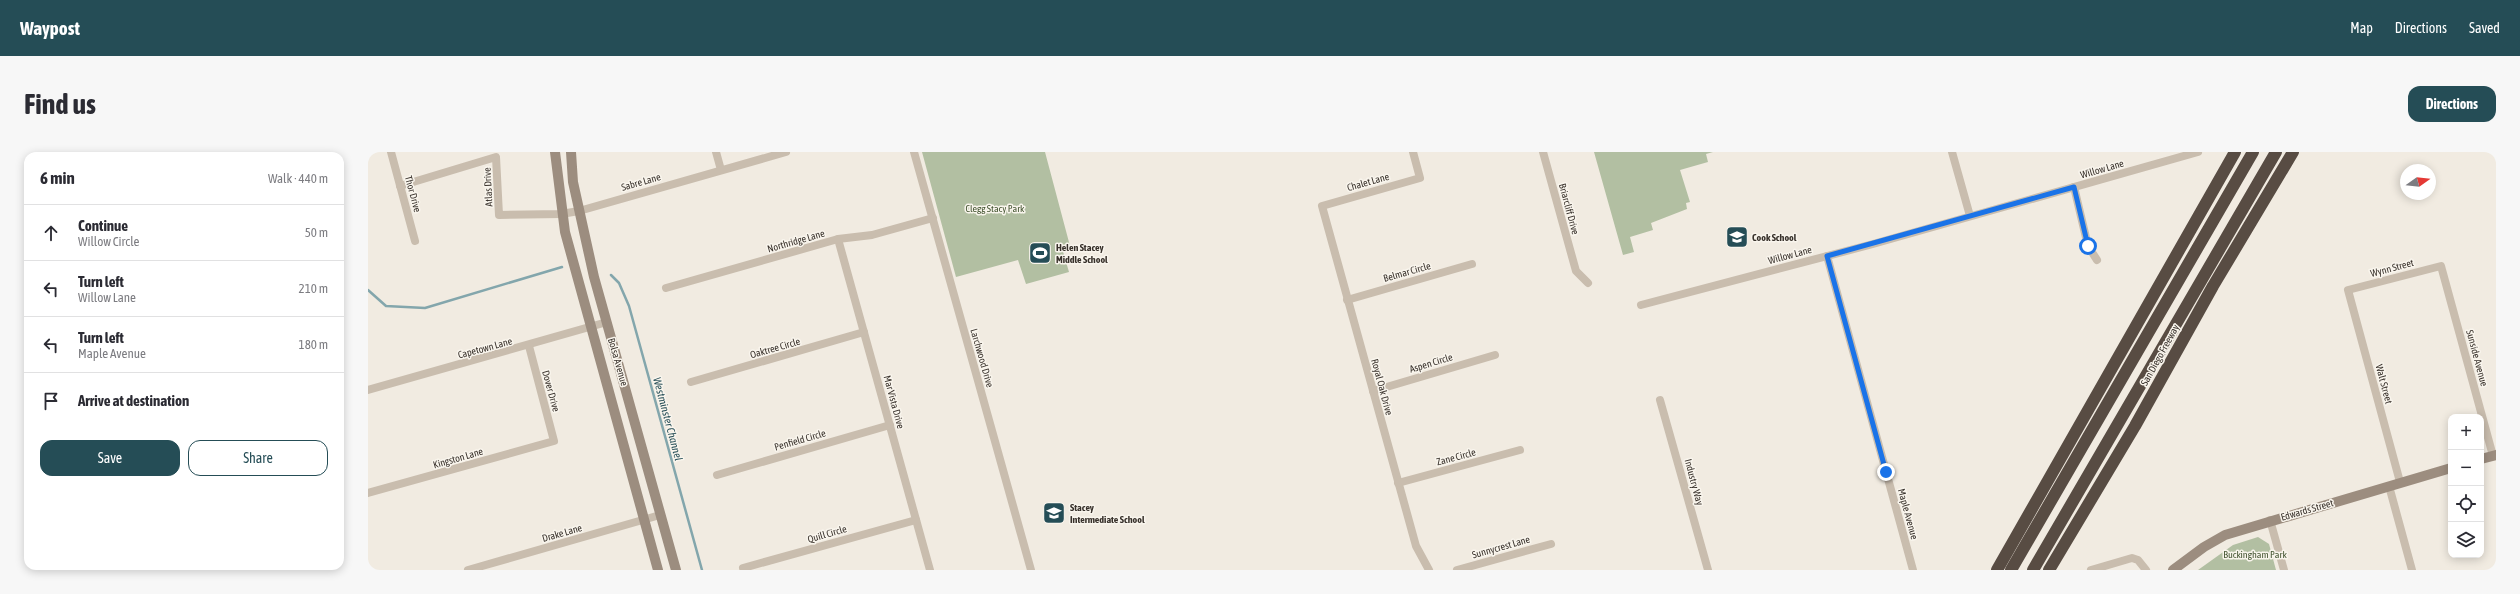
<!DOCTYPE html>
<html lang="en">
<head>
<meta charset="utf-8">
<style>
  body { margin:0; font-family:"Asap Condensed",sans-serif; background:#f7f7f7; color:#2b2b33 }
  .controls { position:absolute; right:12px; bottom:12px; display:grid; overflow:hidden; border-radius:8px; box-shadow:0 2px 10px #0003 }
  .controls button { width:36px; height:36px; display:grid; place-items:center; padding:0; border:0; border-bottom:1px solid #e1e1e2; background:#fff; color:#2b2b33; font:20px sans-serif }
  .compass { position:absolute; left:2032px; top:12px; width:36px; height:36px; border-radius:50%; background:#fff; box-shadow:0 2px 10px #0003; rotate:75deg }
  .stop { position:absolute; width:12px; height:12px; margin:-9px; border:3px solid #1a73e8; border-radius:50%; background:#fff }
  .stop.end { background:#1a73e8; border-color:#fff; box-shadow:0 1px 4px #0008 }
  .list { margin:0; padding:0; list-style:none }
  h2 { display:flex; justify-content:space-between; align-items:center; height:52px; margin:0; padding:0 16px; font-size:17px }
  h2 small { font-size:13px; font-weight:400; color:#7c7c81 }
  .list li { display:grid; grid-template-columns:26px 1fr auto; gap:12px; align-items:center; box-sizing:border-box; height:56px; padding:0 16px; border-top:1px solid #e1e1e2 }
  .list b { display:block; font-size:15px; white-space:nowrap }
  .list p { margin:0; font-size:13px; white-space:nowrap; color:#7c7c81 }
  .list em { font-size:13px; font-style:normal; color:#7c7c81 }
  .actions { display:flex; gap:8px; padding:12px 16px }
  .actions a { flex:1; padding:9px 0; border:1px solid #254d56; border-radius:12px; text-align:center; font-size:14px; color:#254d56 }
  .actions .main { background:#254d56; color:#fff }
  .icon { flex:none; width:22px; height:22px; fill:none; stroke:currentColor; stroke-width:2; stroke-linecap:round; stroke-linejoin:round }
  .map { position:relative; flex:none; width:2128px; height:418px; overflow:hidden; border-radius:12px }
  header { display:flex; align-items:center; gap:24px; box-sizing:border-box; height:56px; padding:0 20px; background:#254d56; color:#fff }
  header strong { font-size:19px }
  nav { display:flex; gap:22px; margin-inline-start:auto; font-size:14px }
  .intro { display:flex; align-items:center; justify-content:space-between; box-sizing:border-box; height:96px; padding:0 24px }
  h1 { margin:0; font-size:28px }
  .button { padding:10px 18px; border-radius:12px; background:#254d56; color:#fff; font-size:14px; font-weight:700 }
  main { display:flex; gap:24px; padding:0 24px }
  aside { flex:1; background:#fff; border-radius:12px; box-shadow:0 2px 10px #0003 }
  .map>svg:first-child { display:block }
  .green { fill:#b2bfa2 }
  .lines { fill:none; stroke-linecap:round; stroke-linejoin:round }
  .stream { stroke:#83a6ac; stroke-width:2.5 }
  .street { stroke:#c9bdae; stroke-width:8 }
  .secondary { stroke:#9c8d7f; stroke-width:10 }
  .highway { stroke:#584c43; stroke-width:12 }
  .route { stroke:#1a73e8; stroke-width:5 }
  .labels { text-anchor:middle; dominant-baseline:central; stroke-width:3; stroke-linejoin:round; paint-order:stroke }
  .street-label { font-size:10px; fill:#38312b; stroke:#f9f5ed }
  .park-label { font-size:10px; fill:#435431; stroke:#f9f5ed }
  .poi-label { font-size:10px; font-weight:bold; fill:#38312b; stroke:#f9f5ed; text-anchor:start }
  .water-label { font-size:11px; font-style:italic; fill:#254d56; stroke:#f9f5ed }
</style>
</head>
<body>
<header>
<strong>Waypost</strong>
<nav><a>Map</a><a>Directions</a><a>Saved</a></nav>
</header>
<div class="intro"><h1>Find us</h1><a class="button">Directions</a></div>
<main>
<aside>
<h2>6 min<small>Walk · 440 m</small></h2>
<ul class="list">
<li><svg class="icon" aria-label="ahead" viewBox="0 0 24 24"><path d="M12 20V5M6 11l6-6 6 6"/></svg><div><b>Continue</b><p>Willow Circle</p></div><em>50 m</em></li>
<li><svg class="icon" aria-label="left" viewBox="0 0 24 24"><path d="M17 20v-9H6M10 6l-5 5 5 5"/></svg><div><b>Turn left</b><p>Willow Lane</p></div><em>210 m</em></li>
<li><svg class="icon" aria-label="left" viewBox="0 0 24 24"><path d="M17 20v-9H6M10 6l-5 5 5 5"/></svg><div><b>Turn left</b><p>Maple Avenue</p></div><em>180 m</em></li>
<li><svg class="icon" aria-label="arrive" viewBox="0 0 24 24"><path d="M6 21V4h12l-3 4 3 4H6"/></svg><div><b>Arrive at destination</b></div></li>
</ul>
<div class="actions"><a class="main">Save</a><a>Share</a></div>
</aside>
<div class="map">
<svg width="2128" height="418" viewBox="0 0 2128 418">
  <rect width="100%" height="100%" fill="#f1ebe1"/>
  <g class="green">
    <path d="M 554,0 L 677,0 L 702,94 L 694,96 L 701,120 L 658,132 L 650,108 L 588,125 Z"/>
    <path d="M 1226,0 L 1345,0 L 1338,2 L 1340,10 L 1312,18 L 1322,50 L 1318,51 L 1319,57 L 1283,71 L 1285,78 L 1262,85 L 1266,100 L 1255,103 Z"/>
    <path d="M 1890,385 L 1901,392 L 1908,418 L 1830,418 L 1865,393 Z"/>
  </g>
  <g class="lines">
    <g class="stream">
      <path d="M 243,123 L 251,131 L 261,154 L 334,418"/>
      <path d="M 0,138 L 18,154 L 57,156 L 194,115"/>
    </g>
    <g class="street">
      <path d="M 23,0 L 47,89"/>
      <path d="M 348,0 L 353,18"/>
      <path d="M 546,0 L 663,418"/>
      <path d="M 1045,0 L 1052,26 L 954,54 L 1048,394 L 1061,418"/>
      <path d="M 1175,0 L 1208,119 L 1220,131"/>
      <path d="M 1584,0 L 1602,64"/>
      <path d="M 32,34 L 128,5 L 131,63 L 193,62 L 211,59 L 418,0"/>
      <path d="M 1706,35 L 1720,94 L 1729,108"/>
      <path d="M 470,87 L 562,418"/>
      <path d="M 1459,104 L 1545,418"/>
      <path d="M 298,136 L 470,87 L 504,83 L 565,66"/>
      <path d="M 979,148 L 1104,112"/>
      <path d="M 1273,153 L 1505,92 L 1830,0"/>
      <path d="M 323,230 L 496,180"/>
      <path d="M 0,238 L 239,170"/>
      <path d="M 1005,239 L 1127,203"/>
      <path d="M 1292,248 L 1340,418"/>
      <path d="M 349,323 L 522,273"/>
      <path d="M 2032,330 L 1980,138 L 2073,114 L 2125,304"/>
      <path d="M 1030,331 L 1152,298"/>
      <path d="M 2021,334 L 2044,418"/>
      <path d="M 0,341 L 186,289 L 161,194"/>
      <path d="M 1902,368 L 1916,418"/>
      <path d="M 375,416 L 548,368"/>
      <path d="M 100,418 L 292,363"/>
      <path d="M 1089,418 L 1183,392"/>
      <path d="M 1723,418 L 1764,406 L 1770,408 L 1778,418"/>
    </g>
    <g class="secondary">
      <path d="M 187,0 L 197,80 L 290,418"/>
      <path d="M 203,0 L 205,30 L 226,125 L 308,418"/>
      <path d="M 2113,307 L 2128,303"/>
      <path d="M 1805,418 L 1836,395 L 1857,383 L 2083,316"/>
    </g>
    <g class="highway">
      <path d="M 1629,418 L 1867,0"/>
      <path d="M 1643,418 L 1885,0"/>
      <path d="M 1665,418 L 1908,0"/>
      <path d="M 1681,418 L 1767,274 L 1845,134 L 1925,0"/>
    </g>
  </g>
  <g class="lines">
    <path class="route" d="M 1518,320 L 1459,104 L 1706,35 L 1720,94"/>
  </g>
  <defs>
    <g id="school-square" transform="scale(1.15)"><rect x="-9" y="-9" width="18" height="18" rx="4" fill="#254d56" stroke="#f9f5ed"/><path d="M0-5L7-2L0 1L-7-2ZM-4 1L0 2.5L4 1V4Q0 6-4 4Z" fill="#fff"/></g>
    <g id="stadium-square" transform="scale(1.15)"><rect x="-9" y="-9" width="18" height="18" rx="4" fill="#254d56" stroke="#f9f5ed"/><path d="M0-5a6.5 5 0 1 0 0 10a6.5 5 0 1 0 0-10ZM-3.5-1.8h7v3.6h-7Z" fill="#fff"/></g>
  </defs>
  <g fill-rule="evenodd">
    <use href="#school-square" x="1369" y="85"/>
    <use href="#stadium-square" x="672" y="101"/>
    <use href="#school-square" x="686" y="361"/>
  </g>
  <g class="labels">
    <g class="street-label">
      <text transform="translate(1734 17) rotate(-16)">Willow Lane</text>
      <text transform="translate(273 30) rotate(-16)">Sabre Lane</text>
      <text transform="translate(1000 30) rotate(-16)">Chalet Lane</text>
      <text transform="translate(120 35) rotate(-93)">Atlas Drive</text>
      <text transform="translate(45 42) rotate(75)">Thor Drive</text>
      <text transform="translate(1201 57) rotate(75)">Briarcliff Drive</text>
      <text transform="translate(428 89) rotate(-16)">Northridge Lane</text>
      <text transform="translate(1422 103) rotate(-15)">Willow Lane</text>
      <text transform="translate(2024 116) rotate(-15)">Wynn Street</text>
      <text transform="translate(1039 120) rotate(-16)">Belmar Circle</text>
      <text transform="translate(117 196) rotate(-15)">Capetown Lane</text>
      <text transform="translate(407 196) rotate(-16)">Oaktree Circle</text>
      <text transform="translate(1792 203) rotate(-61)">San Diego Freeway</text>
      <text transform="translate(614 206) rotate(74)">Larchwood Drive</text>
      <text transform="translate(2109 206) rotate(75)">Sunside Avenue</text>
      <text transform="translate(250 210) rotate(74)">Bolsa Avenue</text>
      <text transform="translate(1063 211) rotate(-17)">Aspen Circle</text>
      <text transform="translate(2016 232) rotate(75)">Walt Street</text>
      <text transform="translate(1014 235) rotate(75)">Royal Oak Drive</text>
      <text transform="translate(183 239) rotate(75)">Dover Drive</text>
      <text transform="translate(526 250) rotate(75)">Mar Vista Drive</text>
      <text transform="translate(432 288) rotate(-16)">Penfield Circle</text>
      <text transform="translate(1088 305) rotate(-15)">Zane Circle</text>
      <text transform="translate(90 306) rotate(-16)">Kingston Lane</text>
      <text transform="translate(1326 330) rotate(75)">Industry Way</text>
      <text transform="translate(1939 358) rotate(-16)">Edwards Street</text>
      <text transform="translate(1540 362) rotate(75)">Maple Avenue</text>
      <text transform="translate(194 381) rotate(-16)">Drake Lane</text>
      <text transform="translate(459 382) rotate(-16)">Quill Circle</text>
      <text transform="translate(1133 395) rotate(-16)">Sunnycrest Lane</text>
    </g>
    <g class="park-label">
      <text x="627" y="56">Clegg Stacy Park</text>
      <text x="1887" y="402">Buckingham Park</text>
    </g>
    <g class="poi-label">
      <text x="1384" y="85">Cook School</text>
      <text x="688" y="95">Helen Stacey<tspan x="688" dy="12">Middle School</tspan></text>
      <text x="702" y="355">Stacey<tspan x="702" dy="12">Intermediate School</tspan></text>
    </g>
    <g class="water-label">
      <text transform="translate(300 267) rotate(75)">Westminster Channel</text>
    </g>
  </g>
</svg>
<div class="controls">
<button>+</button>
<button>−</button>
<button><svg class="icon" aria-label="locate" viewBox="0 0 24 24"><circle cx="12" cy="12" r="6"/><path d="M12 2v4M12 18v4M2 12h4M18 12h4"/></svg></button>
<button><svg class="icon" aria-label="layers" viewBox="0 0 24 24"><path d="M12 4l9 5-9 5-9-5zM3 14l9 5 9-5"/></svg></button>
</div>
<svg class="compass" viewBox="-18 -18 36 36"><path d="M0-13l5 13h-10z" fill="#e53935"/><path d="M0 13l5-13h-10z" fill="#7c7c81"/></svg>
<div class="stop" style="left:1720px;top:94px"></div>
<div class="stop end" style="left:1518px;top:320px"></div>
</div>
</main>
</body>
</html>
